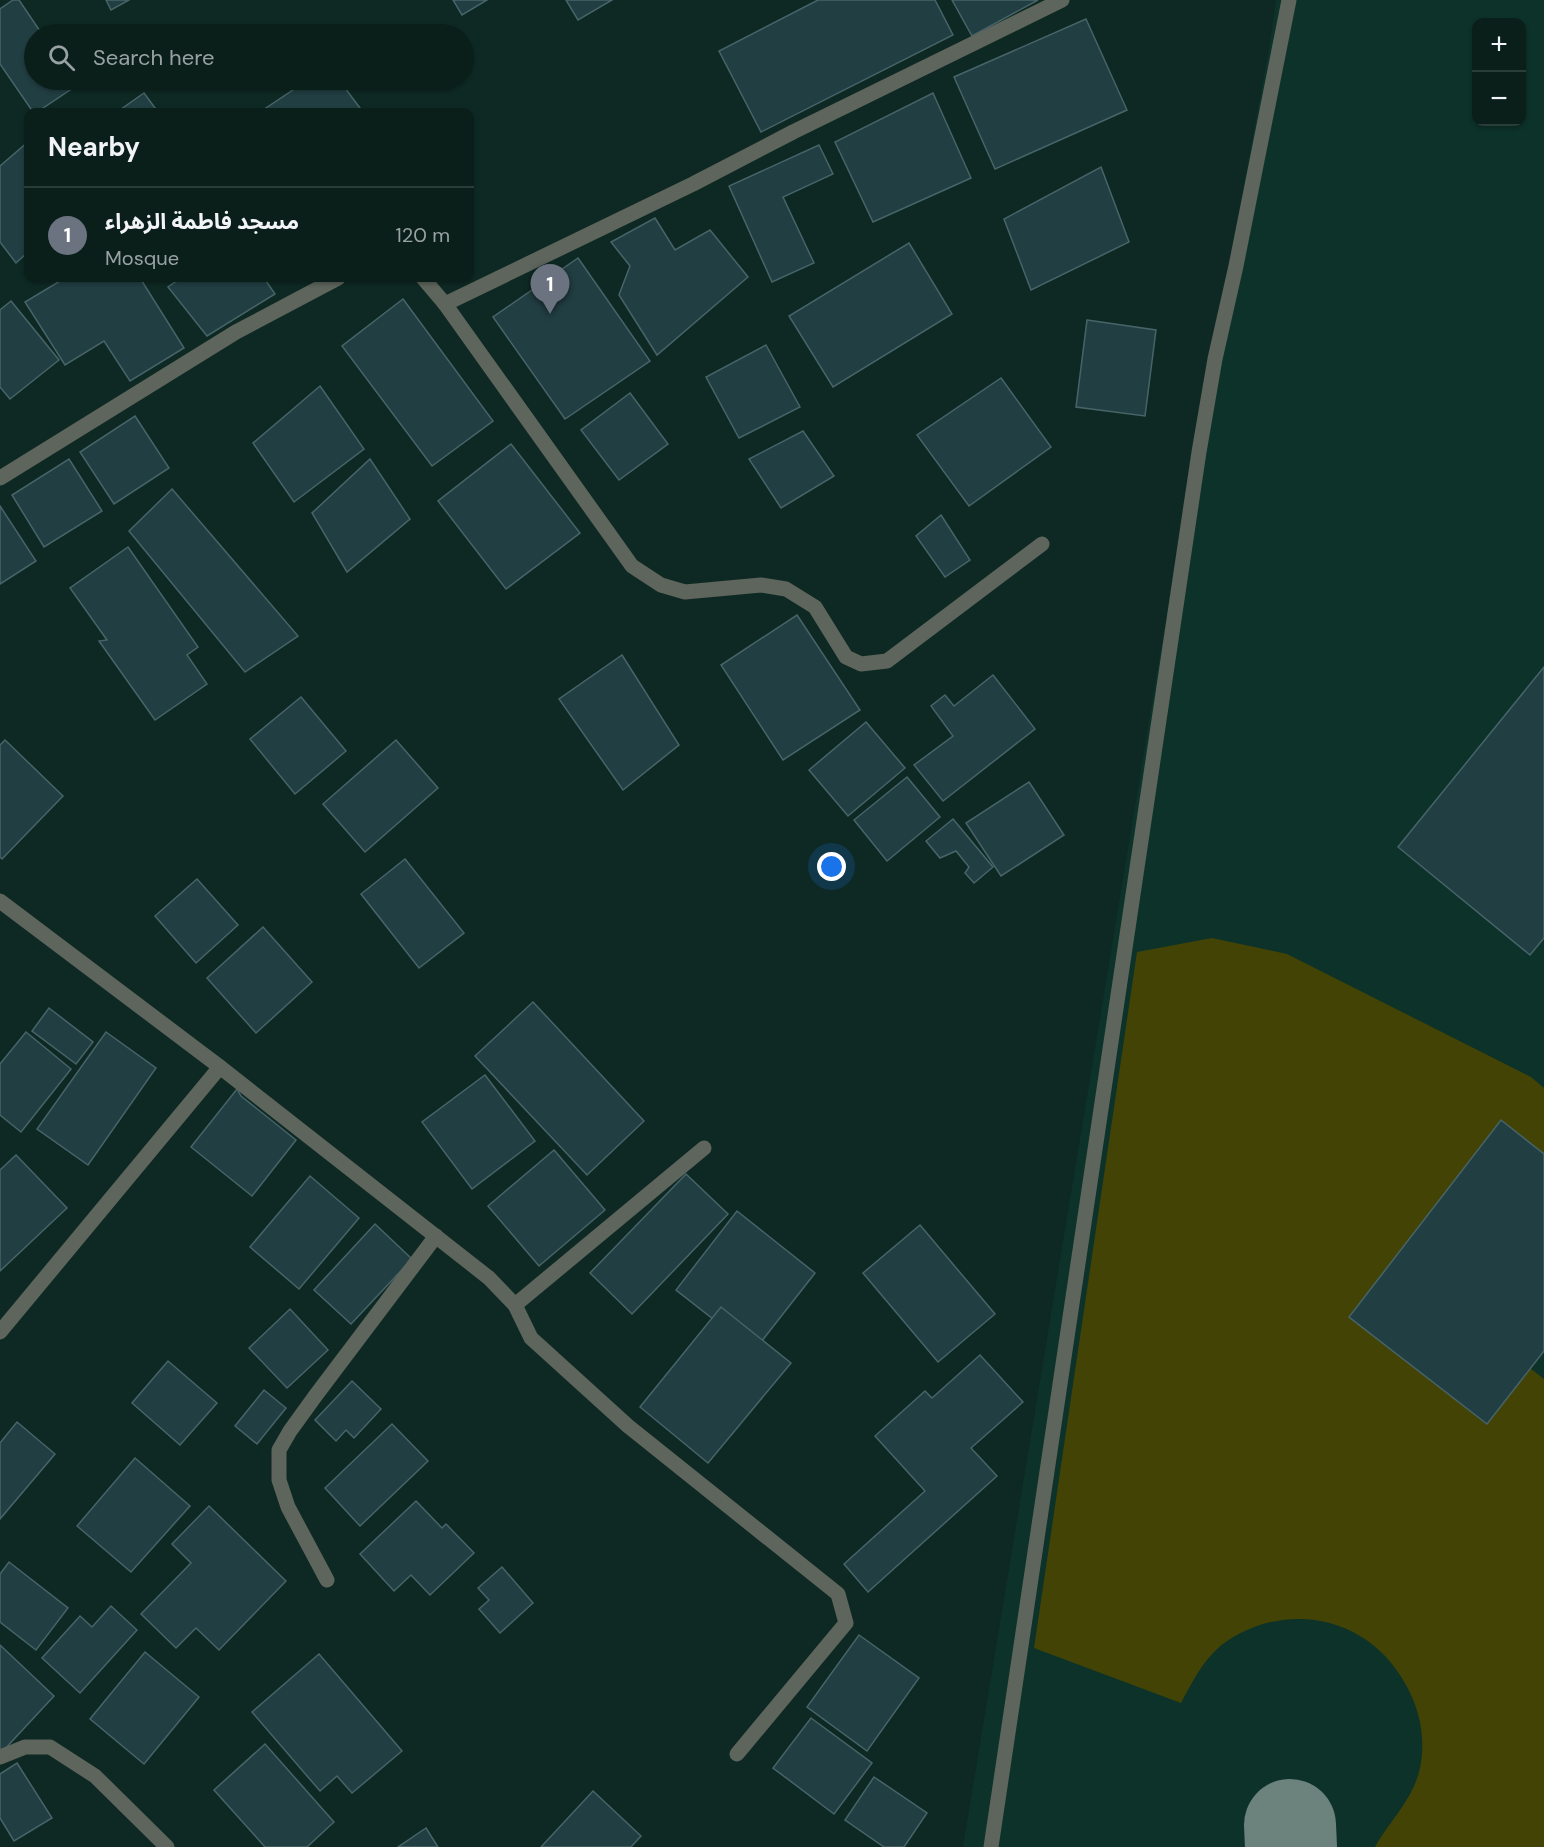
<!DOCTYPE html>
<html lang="en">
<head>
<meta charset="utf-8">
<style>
  body { margin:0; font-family:"DM Sans","Noto Sans Arabic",sans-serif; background:#182c27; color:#f1f3f6 }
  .controls { position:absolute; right:18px; top:18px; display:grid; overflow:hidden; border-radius:12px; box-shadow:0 2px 4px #0004 }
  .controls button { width:54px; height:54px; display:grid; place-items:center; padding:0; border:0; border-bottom:2px solid #2a3d39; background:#0a1f1a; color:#f1f3f6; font:30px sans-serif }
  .you { position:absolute; left:832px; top:867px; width:21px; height:21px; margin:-15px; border:4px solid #fff; border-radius:50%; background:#1a73e8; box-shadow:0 0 0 9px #1a73e833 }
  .badge { display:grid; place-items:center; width:39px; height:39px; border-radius:50%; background:#7c3aed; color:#fff; font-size:20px; font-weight:700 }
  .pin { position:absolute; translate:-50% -50px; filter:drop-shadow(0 2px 3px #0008) }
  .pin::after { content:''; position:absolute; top:32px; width:21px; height:18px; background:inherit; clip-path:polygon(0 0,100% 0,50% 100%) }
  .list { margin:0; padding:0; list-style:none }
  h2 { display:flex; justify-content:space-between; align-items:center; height:78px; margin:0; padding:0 24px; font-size:26px }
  h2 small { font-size:20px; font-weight:400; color:#99a2a2 }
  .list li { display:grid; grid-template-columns:39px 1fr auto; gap:18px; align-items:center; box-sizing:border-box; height:96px; padding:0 24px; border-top:2px solid #2a3d39 }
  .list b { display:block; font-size:22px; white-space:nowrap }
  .list p { margin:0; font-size:20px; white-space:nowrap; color:#99a2a2 }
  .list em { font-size:20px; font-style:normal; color:#99a2a2 }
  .icon { flex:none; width:33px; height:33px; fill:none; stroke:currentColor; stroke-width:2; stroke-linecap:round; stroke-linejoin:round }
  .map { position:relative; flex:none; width:1544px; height:1847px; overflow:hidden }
  .search { position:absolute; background:#0a1f1a; box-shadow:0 2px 4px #0004; left:24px; top:24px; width:450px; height:66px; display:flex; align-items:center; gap:15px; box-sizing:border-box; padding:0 21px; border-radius:33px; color:#99a2a2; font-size:22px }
  .panel { position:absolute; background:#0a1f1a; box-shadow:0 2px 4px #0004; left:24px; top:108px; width:450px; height:174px; border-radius:12px }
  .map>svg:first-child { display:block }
  .built { fill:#0c3229; fill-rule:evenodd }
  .green { fill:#434306 }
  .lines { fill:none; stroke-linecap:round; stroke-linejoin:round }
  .taxiway { stroke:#6c827c; stroke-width:92 }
  .building { fill:#213e42; stroke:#476469; stroke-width:1.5 }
  .lane { stroke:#5d655c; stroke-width:15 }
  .street { stroke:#5d655c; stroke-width:15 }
</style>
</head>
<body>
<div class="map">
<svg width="1544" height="1847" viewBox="0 0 1544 1847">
  <rect width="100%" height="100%" fill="#0e2923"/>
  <path class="built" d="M 1276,0 L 1544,0 L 1544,1847 L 963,1847 L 1183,516 L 1268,55 ZM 1476,22 L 1522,22 L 1522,122 L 1476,122 Z"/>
  <path class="green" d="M 1212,938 L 1287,954 L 1531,1077 L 1544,1088 L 1544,1154 L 1501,1121 L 1349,1317 L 1487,1424 L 1530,1368 L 1544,1379 L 1544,1847 L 1375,1847 C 1390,1820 1413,1800 1420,1768 C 1426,1739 1420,1710 1406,1685 C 1371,1619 1293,1600 1230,1639 C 1206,1654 1194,1679 1181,1703 L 1034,1648 L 1137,952 Z"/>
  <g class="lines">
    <path class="taxiway" d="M 1290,1825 L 1291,1847"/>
  </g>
  <g class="building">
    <path d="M 13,0 L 19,0 L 42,34 L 34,34 L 34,80 L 72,80 L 76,86 L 37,112 L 33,112 L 0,64 L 0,9 Z"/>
    <path d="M 106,0 L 129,0 L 111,10 Z"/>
    <path d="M 453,0 L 487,0 L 462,15 Z"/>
    <path d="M 566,0 L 612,0 L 578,20 Z"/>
    <path d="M 818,0 L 935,0 L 953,35 L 761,132 L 719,51 Z"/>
    <path d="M 952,0 L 1038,0 L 972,36 Z"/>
    <path d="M 1086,19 L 1127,110 L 995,169 L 954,77 Z"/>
    <path d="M 308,80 L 339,80 L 363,112 L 260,112 Z"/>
    <path d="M 144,93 L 158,112 L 117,112 Z"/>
    <path d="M 933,93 L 971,178 L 873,222 L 835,142 Z"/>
    <path d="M 28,142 L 28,252 L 16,263 L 0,242 L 0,166 Z"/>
    <path d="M 819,145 L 833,174 L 783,197 L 814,263 L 772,282 L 729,186 Z"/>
    <path d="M 1101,167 L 1129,242 L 1031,290 L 1004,219 Z"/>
    <path d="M 655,218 L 675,250 L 710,230 L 748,277 L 657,355 L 619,295 L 630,266 L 611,242 Z"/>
    <path d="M 909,243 L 952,314 L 833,387 L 789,316 Z"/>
    <path d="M 578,258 L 650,361 L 565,419 L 493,317 Z"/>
    <path d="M 65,278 L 140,278 L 184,348 L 130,381 L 104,341 L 65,365 L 25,302 Z"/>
    <path d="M 181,278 L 264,278 L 275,294 L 207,336 L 168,287 Z"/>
    <path d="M 403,299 L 493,421 L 432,466 L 342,346 Z"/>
    <path d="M 11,301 L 59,360 L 10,399 L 0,387 L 0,310 Z"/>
    <path d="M 1087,320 L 1156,330 L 1145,416 L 1076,407 Z"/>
    <path d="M 766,345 L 800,407 L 739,438 L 706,377 Z"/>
    <path d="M 1001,378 L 1051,447 L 969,506 L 917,435 Z"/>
    <path d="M 320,386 L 364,449 L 294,502 L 253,443 Z"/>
    <path d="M 630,393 L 668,444 L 619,480 L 581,430 Z"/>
    <path d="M 135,416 L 169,468 L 114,504 L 80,452 Z"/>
    <path d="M 803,431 L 834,476 L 781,508 L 749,459 Z"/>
    <path d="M 511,444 L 580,533 L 506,589 L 438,501 Z"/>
    <path d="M 69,459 L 102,511 L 44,547 L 12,495 Z"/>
    <path d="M 370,459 L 410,519 L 347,572 L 312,513 Z"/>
    <path d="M 172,489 L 298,636 L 245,672 L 129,531 Z"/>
    <path d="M 0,506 L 36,561 L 0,584 Z"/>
    <path d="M 941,515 L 970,560 L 945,577 L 916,536 Z"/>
    <path d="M 128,547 L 198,647 L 187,655 L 207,684 L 155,720 L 99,641 L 107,640 L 70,588 Z"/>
    <path d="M 797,615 L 860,710 L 783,760 L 721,665 Z"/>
    <path d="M 622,655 L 679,745 L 623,790 L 559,699 Z"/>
    <path d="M 1544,667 L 1544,938 L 1530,955 L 1398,847 Z"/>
    <path d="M 993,675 L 1035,729 L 943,801 L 914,765 L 953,736 L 931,706 L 945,695 L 954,706 Z"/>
    <path d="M 301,697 L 346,751 L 295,794 L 250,739 Z"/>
    <path d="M 866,722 L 905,768 L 848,816 L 809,770 Z"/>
    <path d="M 5,740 L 63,796 L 2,859 L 0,857 L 0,745 Z"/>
    <path d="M 396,740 L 438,788 L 365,852 L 323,804 Z"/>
    <path d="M 907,777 L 940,817 L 887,861 L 854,820 Z"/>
    <path d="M 1029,782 L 1064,835 L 1001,876 L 966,823 Z"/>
    <path d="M 953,819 L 993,867 L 974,883 L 965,873 L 969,867 L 956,851 L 940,858 L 926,841 Z"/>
    <path d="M 405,859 L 464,933 L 419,968 L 361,894 Z"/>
    <path d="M 197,879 L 238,925 L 196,963 L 155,916 Z"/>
    <path d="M 263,927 L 312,982 L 256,1033 L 207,978 Z"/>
    <path d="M 533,1002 L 644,1121 L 587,1175 L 475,1056 Z"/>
    <path d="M 49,1008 L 93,1042 L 76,1064 L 32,1031 Z"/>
    <path d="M 26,1032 L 71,1069 L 21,1132 L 0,1115 L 0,1064 Z"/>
    <path d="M 106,1032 L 156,1068 L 88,1165 L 37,1129 Z"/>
    <path d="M 485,1075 L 535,1141 L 472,1189 L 422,1122 Z"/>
    <path d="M 237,1089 L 241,1096 L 296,1140 L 252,1196 L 191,1147 Z"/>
    <path d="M 1501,1120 L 1544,1154 L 1544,1351 L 1487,1424 L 1349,1317 Z"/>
    <path d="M 554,1150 L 605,1210 L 539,1266 L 488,1206 Z"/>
    <path d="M 16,1155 L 67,1208 L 0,1271 L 0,1170 Z"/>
    <path d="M 686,1174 L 728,1214 L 632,1314 L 590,1273 Z"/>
    <path d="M 310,1176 L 359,1218 L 299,1289 L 250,1247 Z"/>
    <path d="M 737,1211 L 815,1273 L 754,1351 L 676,1290 Z"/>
    <path d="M 375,1224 L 412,1259 L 351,1324 L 314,1290 Z"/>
    <path d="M 920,1225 L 995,1314 L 938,1362 L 863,1273 Z"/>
    <path d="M 721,1307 L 791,1363 L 708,1463 L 640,1407 Z"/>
    <path d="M 290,1309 L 328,1350 L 287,1388 L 249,1348 Z"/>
    <path d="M 980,1355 L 1023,1402 L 971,1448 L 997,1476 L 868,1592 L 844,1564 L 925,1491 L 875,1436 L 925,1391 L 932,1398 Z"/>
    <path d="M 168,1361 L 217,1403 L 180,1445 L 132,1403 Z"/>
    <path d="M 352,1381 L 381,1409 L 354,1438 L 346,1430 L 336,1441 L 315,1420 Z"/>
    <path d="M 264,1390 L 286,1408 L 257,1444 L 235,1426 Z"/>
    <path d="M 17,1422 L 55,1454 L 0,1519 L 0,1443 Z"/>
    <path d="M 392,1424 L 428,1461 L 360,1526 L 325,1488 Z"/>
    <path d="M 135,1458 L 190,1506 L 131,1572 L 77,1526 Z"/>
    <path d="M 416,1501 L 442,1528 L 446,1524 L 474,1553 L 430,1595 L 411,1575 L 394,1591 L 360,1554 Z"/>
    <path d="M 209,1506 L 286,1581 L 219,1650 L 196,1628 L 176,1648 L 141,1614 L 191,1563 L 172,1544 Z"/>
    <path d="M 9,1562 L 68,1608 L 36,1650 L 0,1622 L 0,1574 Z"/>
    <path d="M 502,1567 L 533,1603 L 500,1633 L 479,1609 L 489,1600 L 478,1588 Z"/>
    <path d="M 111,1606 L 137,1630 L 80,1693 L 42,1658 L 80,1616 L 92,1627 Z"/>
    <path d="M 859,1635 L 919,1678 L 867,1751 L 807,1707 Z"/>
    <path d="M 0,1645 L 54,1696 L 2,1752 L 0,1751 Z"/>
    <path d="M 145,1652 L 199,1697 L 144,1764 L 90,1719 Z"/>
    <path d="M 319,1654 L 402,1751 L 352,1793 L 337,1776 L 320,1791 L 252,1712 Z"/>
    <path d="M 811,1718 L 872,1763 L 834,1814 L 773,1768 Z"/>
    <path d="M 265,1744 L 334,1822 L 307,1847 L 265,1847 L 214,1790 Z"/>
    <path d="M 17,1763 L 52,1818 L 14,1841 L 0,1818 L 0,1774 Z"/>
    <path d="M 874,1777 L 927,1813 L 904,1847 L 884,1847 L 845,1820 Z"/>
    <path d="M 593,1791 L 641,1836 L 631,1847 L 541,1847 Z"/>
    <path d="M 426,1828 L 438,1847 L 398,1847 Z"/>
  </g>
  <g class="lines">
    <path class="lane" d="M 991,1847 L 1199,452 L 1215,359 L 1236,266 L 1289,0"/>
    <g class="street">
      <path d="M 423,278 L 445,304 L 632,566 L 661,585 L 685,592 L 761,585 L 786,589 L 815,607 L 846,657 L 861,664 L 887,661 L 1042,544"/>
      <path d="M 445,304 L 693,184 L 793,132 L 1062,0"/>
      <path d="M 0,478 L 236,332 L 338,278"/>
      <path d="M 0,901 L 220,1067 L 489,1278 L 515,1305 L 531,1338 L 628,1426 L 838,1594 L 846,1623 L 737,1754"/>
      <path d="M 515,1305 L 704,1148"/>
      <path d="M 0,1332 L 220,1067"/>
      <path d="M 327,1580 L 288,1507 L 279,1480 L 279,1450 L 290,1431 L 316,1395 L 436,1236"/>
      <path d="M 0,1757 L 25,1747 L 50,1747 L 95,1776 L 167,1847"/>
    </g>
  </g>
</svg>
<div class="controls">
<button>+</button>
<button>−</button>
</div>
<div class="you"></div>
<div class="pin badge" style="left:550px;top:314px;background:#6b7280">1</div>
<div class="search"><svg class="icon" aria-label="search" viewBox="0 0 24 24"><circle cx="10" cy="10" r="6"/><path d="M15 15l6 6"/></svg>Search here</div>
<section class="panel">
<h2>Nearby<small></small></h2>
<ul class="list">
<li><span class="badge" style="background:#6b7280">1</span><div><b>مسجد فاطمة الزهراء</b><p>Mosque</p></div><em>120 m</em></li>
</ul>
</section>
</div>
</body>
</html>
